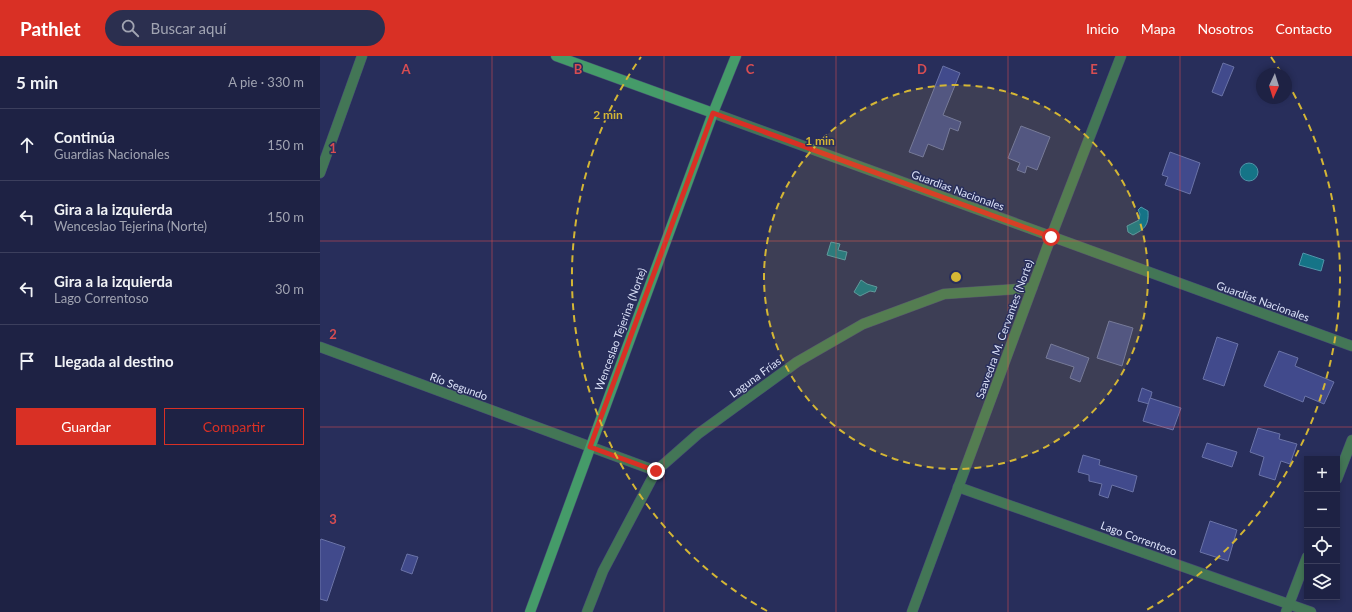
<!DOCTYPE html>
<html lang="es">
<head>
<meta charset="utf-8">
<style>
  body { margin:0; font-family:Lato,sans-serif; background:#2b2f4f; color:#f1f3f6 }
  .controls { position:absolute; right:12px; bottom:12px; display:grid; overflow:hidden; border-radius:0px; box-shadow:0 2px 6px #0003 }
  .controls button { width:36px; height:36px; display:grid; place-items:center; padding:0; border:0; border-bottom:1px solid #3c3f5d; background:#1e2244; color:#f1f3f6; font:20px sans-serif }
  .compass { position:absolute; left:936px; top:12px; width:36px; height:36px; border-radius:50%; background:#1e2244; box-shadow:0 2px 6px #0003; rotate:184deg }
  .stop { position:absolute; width:12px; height:12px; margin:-9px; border:3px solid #d93025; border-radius:50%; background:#fff }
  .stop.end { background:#d93025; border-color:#fff; box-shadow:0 1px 4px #0008 }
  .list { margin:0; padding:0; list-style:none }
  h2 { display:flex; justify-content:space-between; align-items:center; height:52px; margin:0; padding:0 16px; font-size:17px }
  h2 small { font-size:13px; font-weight:400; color:#a1a4b2 }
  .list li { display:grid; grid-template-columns:26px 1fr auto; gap:12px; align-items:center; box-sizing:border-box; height:72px; padding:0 16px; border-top:1px solid #3c3f5d }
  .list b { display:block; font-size:15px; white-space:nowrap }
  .list p { margin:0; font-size:13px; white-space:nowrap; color:#a1a4b2 }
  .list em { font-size:13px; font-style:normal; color:#a1a4b2 }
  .actions { display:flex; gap:8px; padding:12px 16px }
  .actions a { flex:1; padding:9px 0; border:1px solid #d93025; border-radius:0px; text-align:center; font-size:14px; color:#d93025 }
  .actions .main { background:#d93025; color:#fff }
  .icon { flex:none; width:22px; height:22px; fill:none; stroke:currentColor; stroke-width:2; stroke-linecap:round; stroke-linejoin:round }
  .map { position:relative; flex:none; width:1032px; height:556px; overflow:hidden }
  header { display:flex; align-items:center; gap:24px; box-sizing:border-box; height:56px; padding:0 20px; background:#d93025; color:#fff }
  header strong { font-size:19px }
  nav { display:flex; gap:22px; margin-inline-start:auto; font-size:14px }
  .search { width:280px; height:36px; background:#2b2f4f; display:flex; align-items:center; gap:10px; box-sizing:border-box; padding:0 14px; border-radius:22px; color:#a1a4b2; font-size:15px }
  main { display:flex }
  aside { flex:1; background:#1e2244 }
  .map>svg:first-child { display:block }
  .water { fill:#157487; stroke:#5195aa }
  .building { fill:#414a8c; stroke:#6a73a7 }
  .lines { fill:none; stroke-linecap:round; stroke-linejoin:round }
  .minor-casing { stroke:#454b74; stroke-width:11 }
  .secondary-casing { stroke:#454b74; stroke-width:11 }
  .minor { stroke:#437656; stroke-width:10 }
  .secondary { stroke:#459b69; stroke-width:10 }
  .route { stroke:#d93025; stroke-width:5 }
  .grid { fill:none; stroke:#d74d52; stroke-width:1; stroke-opacity:0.55 }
  .ring { fill:none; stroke:#d4b635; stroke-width:2; stroke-dasharray:7 5 }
  .labels { text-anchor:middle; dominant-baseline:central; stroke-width:3; stroke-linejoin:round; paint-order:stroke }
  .street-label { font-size:11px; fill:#dde3fa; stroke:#282e5b }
  .grid-label { font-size:13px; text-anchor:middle; font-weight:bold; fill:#d74d52; stroke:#282e5b; stroke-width:3; stroke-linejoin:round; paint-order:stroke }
  .centre { fill:#d4b635; stroke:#282e5b; stroke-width:2 }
  .ring-label { font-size:12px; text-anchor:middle; font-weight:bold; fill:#d4b635; stroke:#282e5b; stroke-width:3; stroke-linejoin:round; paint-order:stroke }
</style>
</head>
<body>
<header>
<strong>Pathlet</strong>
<div class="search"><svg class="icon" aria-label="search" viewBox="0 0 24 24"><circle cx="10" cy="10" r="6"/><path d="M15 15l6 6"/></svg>Buscar aquí</div>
<nav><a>Inicio</a><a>Mapa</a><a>Nosotros</a><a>Contacto</a></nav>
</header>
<main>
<aside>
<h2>5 min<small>A pie · 330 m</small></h2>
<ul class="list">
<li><svg class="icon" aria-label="ahead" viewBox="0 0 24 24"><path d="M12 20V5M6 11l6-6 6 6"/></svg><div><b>Continúa</b><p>Guardias Nacionales</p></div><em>150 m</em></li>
<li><svg class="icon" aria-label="left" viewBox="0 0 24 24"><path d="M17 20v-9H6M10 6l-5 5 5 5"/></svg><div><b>Gira a la izquierda</b><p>Wenceslao Tejerina (Norte)</p></div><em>150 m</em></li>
<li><svg class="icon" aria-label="left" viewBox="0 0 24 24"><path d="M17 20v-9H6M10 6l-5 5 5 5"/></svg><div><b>Gira a la izquierda</b><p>Lago Correntoso</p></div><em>30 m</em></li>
<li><svg class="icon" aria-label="arrive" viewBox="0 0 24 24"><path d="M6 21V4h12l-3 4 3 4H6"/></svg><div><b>Llegada al destino</b></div></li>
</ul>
<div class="actions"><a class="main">Guardar</a><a>Compartir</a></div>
</aside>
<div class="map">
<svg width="1032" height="556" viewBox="0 0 1032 556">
  <rect width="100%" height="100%" fill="#282e5b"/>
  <g class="water">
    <circle cx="929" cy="116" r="9"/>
    <path d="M 821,151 L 828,155 C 829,169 825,173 813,179 L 808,176 L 807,170 L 819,164 L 820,158 L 818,154 Z"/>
    <path d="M 511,186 L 520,188 L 518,194 L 527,196 L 525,204 L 507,199 Z"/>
    <path d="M 983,197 L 1004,204 L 1001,215 L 979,209 Z"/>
    <path d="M 541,224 L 547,228 L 557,231 L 555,236 L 550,235 L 540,240 L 534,236 Z"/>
  </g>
  <g class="building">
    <path d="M 903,7 L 914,11 L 902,40 L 892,36 Z"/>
    <path d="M 623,10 L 640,17 L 623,59 L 641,66 L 638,75 L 630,72 L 623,94 L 608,88 L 603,101 L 589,96 Z"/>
    <path d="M 701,70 L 730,81 L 717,114 L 707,110 L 705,117 L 697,114 L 700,107 L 688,102 Z"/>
    <path d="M 850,96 L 880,107 L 870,138 L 845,129 L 848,121 L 842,119 Z"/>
    <path d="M 789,265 L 813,272 L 802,310 L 777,302 Z"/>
    <path d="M 897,281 L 918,288 L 904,330 L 883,323 Z"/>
    <path d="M 731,288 L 769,302 L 760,326 L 750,322 L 754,311 L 726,302 Z"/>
    <path d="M 959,295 L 978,302 L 975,310 L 1014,326 L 1004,348 L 985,340 L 983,346 L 944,330 Z"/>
    <path d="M 822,332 L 832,336 L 829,348 L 818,345 Z"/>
    <path d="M 830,342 L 861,352 L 853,374 L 823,365 Z"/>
    <path d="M 938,372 L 960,378 L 959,383 L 977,388 L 970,408 L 961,405 L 955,424 L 939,419 L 944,401 L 930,396 Z"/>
    <path d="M 887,387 L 917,396 L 912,411 L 882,401 Z"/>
    <path d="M 763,399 L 780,404 L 779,409 L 817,420 L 813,436 L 792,429 L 788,442 L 779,439 L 782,428 L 769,425 L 769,419 L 758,416 Z"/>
    <path d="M 890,465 L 917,474 L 908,505 L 880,496 Z"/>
    <path d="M 1,483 L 25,491 L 7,545 L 0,543 L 0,485 Z"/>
    <path d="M 87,498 L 98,501 L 92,518 L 81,514 Z"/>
  </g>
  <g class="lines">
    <g class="minor-casing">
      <g id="minor">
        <path d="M 393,57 L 1032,290"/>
        <path d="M 0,117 L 42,0"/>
        <path d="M 0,291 L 336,415"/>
        <path d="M 1017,423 L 1032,384"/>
        <path d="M 638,431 L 991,556"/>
        <path d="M 267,556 L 283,515 L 336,415 L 378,378 L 477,306 L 543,268 L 624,238 L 712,232"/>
        <path d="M 592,556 L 731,181 L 801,0"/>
        <path d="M 966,556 L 987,501"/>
      </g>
    </g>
    <g class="secondary-casing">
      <g id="secondary">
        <path d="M 236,0 L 393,57"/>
        <path d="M 210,556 L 393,57 L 416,0"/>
      </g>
    </g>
    <use href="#minor" class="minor"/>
    <use href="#secondary" class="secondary"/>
  </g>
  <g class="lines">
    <path class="route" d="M 336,415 L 270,391 L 393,57 L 731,181"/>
  </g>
  <path class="grid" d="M 172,0 L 172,556M 344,0 L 344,556M 516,0 L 516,556M 688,0 L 688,556M 860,0 L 860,556M 0,185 L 1032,185M 0,371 L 1032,371"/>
  <circle cx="636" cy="221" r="192" fill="#d4b635" fill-opacity=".12"/>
  <g class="ring">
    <circle cx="636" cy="221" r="192"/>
    <path d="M447 555A384 384 0 0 1 321 1M951 1A384 384 0 0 1 962 18M967 26A384 384 0 0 1 825 555"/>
  </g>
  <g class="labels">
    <g class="street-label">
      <text transform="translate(638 134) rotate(20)">Guardias Nacionales</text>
      <text transform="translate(943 245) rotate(20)">Guardias Nacionales</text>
      <text transform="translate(300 273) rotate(-70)">Wenceslao Tejerina (Norte)</text>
      <text transform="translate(684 273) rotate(-70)">Saavedra M. Cervantes (Norte)</text>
      <text transform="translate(435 321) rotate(-36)">Laguna Frías</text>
      <text transform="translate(139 330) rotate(20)">Río Segundo</text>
      <text transform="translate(819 482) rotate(20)">Lago Correntoso</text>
    </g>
  </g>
  <g class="grid-label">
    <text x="86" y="18">A</text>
    <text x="258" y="18">B</text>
    <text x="430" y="18">C</text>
    <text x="602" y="18">D</text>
    <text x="774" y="18">E</text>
    <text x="13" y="97">1</text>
    <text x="13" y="283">2</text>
    <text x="13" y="468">3</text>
  </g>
  <circle cx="636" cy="221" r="6" class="centre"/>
  <g class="ring-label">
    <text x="288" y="63">2 min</text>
    <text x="500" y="89">1 min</text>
  </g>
</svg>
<div class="controls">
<button>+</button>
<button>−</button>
<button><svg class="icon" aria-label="locate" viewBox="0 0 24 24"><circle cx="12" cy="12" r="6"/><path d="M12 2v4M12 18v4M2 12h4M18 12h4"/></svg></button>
<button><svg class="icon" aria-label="layers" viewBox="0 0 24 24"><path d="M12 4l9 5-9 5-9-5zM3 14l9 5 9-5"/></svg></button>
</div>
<svg class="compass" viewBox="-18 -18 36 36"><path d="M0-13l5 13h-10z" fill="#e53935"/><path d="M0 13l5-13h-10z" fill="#a1a4b2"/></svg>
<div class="stop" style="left:731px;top:181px"></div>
<div class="stop end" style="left:336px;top:415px"></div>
</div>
</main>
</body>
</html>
